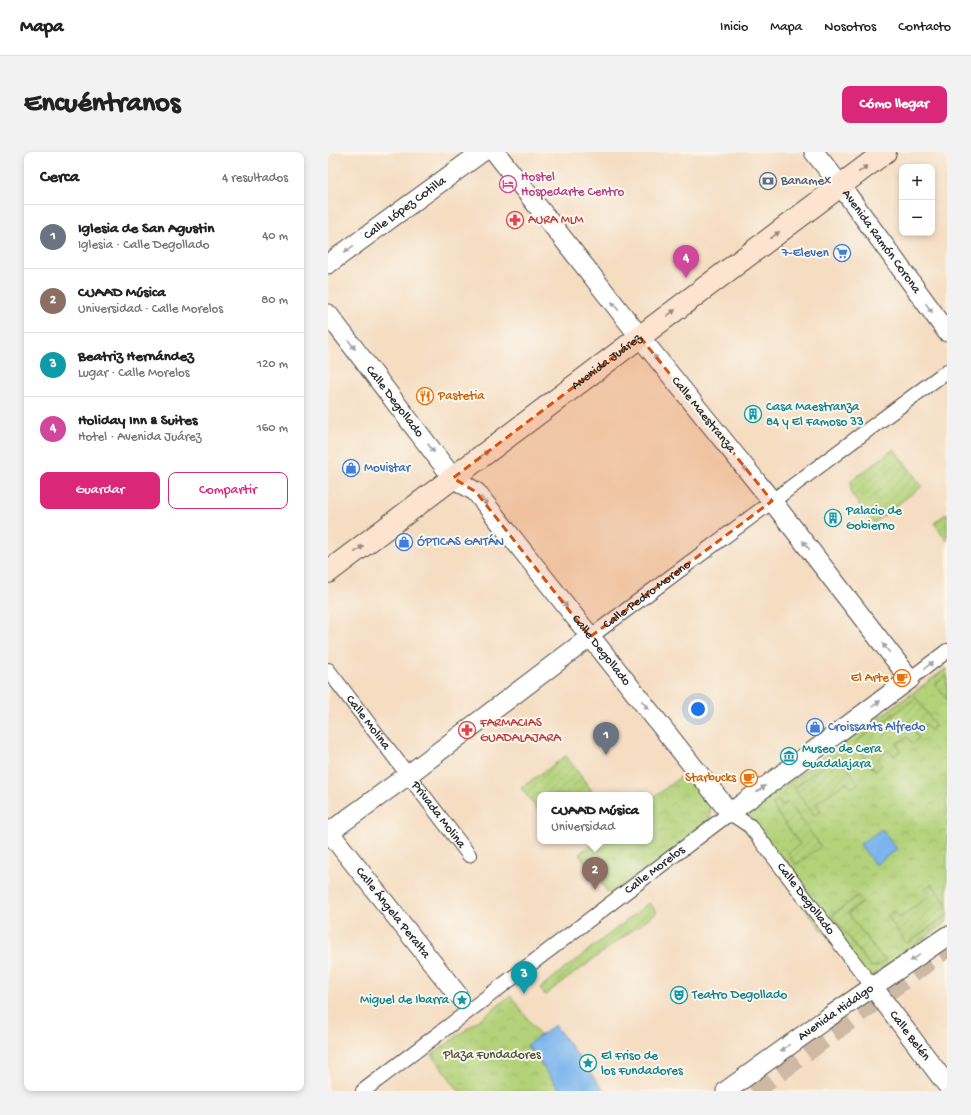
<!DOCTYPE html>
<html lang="es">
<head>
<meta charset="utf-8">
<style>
  body { margin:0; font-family:"Gochi Hand",sans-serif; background:#f2f2f2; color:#222 }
  .controls { position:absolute; right:12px; top:12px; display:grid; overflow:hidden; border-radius:8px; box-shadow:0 2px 6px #0003 }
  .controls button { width:36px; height:36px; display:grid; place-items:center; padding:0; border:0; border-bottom:1px solid #e0e0e0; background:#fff; color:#222; font:20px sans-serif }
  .you { position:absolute; left:370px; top:557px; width:14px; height:14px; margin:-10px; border:3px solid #fff; border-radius:50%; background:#1a73e8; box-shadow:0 0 0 6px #1a73e833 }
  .badge { display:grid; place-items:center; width:26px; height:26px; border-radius:50%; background:#db2777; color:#fff; font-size:13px; font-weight:700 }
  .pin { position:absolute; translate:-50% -33px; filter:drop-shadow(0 1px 2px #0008) }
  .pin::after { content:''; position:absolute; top:21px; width:14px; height:12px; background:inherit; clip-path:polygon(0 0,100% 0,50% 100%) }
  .popup { position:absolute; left:209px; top:640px; width:116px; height:52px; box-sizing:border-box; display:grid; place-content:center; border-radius:8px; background:#fff; filter:drop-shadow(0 1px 3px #0005); font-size:13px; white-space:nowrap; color:#767676 }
  .popup b { font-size:15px; color:#222 }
  .popup::after { content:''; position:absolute; left:50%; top:100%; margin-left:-8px; border:8px solid transparent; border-top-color:#fff }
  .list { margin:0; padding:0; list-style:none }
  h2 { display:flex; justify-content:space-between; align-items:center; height:52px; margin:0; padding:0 16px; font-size:17px }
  h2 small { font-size:13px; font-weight:400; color:#767676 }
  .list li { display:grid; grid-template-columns:26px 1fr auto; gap:12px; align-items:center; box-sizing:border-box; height:64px; padding:0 16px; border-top:1px solid #e0e0e0 }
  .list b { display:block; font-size:15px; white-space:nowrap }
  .list p { margin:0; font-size:13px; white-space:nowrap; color:#767676 }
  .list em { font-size:13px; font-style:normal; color:#767676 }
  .actions { display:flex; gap:8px; padding:12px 16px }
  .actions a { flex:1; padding:9px 0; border:1px solid #db2777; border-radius:8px; text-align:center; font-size:14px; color:#db2777 }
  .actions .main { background:#db2777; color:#fff }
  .map { position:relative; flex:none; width:619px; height:939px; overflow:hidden; border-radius:8px }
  header { display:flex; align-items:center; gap:24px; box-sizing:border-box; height:56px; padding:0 20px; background:#fff; border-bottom:1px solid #e0e0e0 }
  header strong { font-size:19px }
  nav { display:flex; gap:22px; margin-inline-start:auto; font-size:14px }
  .intro { display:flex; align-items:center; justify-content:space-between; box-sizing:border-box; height:96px; padding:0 24px }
  h1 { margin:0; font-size:28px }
  .button { padding:10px 18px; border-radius:8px; background:#db2777; color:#fff; font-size:14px; font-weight:700 }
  main { display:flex; gap:24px; padding:0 24px }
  aside { flex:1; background:#fff; border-radius:8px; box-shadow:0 2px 6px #0003 }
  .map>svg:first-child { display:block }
  .park { fill:url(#park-crowns); stroke:#6f7e52 }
  .garden { fill:url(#garden-furrows); stroke:#6f7e52 }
  .water { fill:#7cb5ed; stroke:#54708c }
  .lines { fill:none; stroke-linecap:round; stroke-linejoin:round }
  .secondary-tunnel { stroke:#cdb9a4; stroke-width:22; stroke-dasharray:22 11; stroke-linecap:butt }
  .pedestrian-casing { stroke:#494642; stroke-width:16 }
  .minor-casing { stroke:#494642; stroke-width:21 }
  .secondary-casing { stroke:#494642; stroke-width:24 }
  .pedestrian { stroke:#fff; stroke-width:14 }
  .minor { stroke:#fff; stroke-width:19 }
  .secondary { stroke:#fde4d1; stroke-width:22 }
  .oneway { fill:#94887e }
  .oneway2 { fill:#a0a0a0 }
  .marked { fill:#d5540f; fill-opacity:0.2; stroke:#d5540f; stroke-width:3; stroke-dasharray:8 5; stroke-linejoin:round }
  .labels { text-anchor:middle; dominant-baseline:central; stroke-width:4; stroke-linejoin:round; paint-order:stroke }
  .hotel-label { font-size:13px; fill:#b23c85; stroke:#fbf7ec; text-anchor:start }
  .service-label { font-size:13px; fill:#4e5e75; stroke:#fbf7ec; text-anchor:start }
  .street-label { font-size:13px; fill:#2b2b2b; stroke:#fbf7ec }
  .health-label { font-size:13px; fill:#be3a42; stroke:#fbf7ec; text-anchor:start }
  .shop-label { font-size:13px; fill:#366cbe; stroke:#fbf7ec; text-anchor:start }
  .food-label { font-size:13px; fill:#c56008; stroke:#fbf7ec; text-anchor:end }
  .culture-label { font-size:13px; fill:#0d838f; stroke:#fbf7ec; text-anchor:start }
  .park-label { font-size:13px; fill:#4d553e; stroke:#fbf7ec }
</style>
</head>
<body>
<header>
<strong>Mapa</strong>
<nav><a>Inicio</a><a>Mapa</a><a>Nosotros</a><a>Contacto</a></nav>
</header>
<div class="intro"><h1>Encuéntranos</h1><a class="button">Cómo llegar</a></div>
<main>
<aside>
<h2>Cerca<small>4 resultados</small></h2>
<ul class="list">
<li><span class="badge" style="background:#6b7280">1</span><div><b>Iglesia de San Agustin</b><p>Iglesia · Calle Degollado</p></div><em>40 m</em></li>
<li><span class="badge" style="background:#8d6e63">2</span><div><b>CUAAD Música</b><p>Universidad · Calle Morelos</p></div><em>80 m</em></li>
<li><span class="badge" style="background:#0f9aa8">3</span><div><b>Beatriz Hernández</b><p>Lugar · Calle Morelos</p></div><em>120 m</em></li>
<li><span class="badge" style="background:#d1479c">4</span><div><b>Holiday Inn &amp; Suites</b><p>Hotel · Avenida Juárez</p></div><em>160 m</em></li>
</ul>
<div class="actions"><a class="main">Guardar</a><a>Compartir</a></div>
</aside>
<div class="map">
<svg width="619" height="939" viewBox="0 0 619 939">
  <defs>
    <pattern id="park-crowns" width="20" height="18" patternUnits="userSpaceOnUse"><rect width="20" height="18" fill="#b3d279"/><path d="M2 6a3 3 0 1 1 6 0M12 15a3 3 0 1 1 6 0" fill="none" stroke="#9ab469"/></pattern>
    <pattern id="garden-furrows" width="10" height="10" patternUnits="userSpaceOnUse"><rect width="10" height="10" fill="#b3d279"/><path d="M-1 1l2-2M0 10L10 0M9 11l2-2" fill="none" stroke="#9ab469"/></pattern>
  </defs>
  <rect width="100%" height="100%" fill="#fbf7ec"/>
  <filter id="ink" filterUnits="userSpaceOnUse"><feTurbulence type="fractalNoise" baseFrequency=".025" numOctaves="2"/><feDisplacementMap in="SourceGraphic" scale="8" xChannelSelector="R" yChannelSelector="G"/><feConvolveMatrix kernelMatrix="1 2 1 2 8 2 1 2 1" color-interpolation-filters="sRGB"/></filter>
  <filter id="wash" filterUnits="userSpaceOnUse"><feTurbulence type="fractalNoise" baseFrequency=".012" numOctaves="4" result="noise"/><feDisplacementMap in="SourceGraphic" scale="16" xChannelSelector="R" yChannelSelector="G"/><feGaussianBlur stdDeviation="0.9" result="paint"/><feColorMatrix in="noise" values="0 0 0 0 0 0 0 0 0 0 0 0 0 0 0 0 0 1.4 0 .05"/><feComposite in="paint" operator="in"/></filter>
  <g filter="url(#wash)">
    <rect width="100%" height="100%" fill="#f5ddc2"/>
    <g class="park">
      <path d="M 619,516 L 619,770 L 535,831 L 409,668 Z"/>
      <path d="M 362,618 L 383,647 L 381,675 L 285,747 L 251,702 L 268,689 L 322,689 L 322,648 Z"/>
      <path d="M 183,844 L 212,884 L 199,894 L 233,939 L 131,939 L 104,903 Z"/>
    </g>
    <g class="garden">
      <path d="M 566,297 L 594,334 L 546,371 L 523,342 L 523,329 Z"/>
      <path d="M 619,361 L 619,389 L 606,371 Z"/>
      <path d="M 619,523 L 619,548 L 607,532 Z"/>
      <path d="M 588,546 L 608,574 L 602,578 L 597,572 L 586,579 L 591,586 L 584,591 L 579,585 L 569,592 L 573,599 L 566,604 L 561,598 L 549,607 L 554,613 L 547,619 L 526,591 Z"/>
      <path d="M 510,603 L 530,631 L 523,636 L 518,630 L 488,652 L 493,659 L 486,663 L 466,636 Z"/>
      <path d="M 238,604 L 264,639 L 259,643 L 212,643 L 212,661 L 193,636 Z"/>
      <path d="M 450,648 L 454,654 L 460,650 L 493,694 L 468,713 L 460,701 L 472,692 L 447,658 L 445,651 Z"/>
      <path d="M 604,732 L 619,753 L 619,763 L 579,792 L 559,764 L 566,759 L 571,766 L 601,744 L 597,737 Z"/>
      <path d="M 530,744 L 535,750 L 520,761 L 554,806 L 558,808 L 548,815 L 542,814 L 504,763 Z"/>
      <path d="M 321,751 L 329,760 L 217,843 L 212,836 Z"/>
    </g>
    <g class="water">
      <path d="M 554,677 L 569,697 L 547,713 L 532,692 Z"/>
      <path d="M 227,873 L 276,939 L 233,939 L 199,893 Z"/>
    </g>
  </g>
  <g filter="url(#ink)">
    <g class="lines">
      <path class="secondary-tunnel" d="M 424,939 L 619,794"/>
      <g class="pedestrian-casing">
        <g id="pedestrian">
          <path id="s1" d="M 262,485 L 619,219"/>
          <path id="s2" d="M 0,518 L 141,703"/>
          <path d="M 582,527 L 619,499"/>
          <path id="s3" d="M 35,939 L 402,661 L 422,674 L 545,835"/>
        </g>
      </g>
      <g class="minor-casing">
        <g id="minor">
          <path id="s4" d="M 486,0 L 513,34 L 619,180"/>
          <path id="s5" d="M 0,112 L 154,0"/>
          <path id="s6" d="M 0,162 L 125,326 L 148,340 L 402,661 L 582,527 L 444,349 L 312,185 L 167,0"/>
          <path id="s7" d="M 1,680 L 129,842"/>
          <path d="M 0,681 L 80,623 L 262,485"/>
          <path id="s8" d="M 545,835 L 619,933"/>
          <path id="s9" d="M 398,939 L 495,869 L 619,784"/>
        </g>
      </g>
      <g class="secondary-casing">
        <g id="secondary">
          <path id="s10" d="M 0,420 L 557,0"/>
        </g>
      </g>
      <use href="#pedestrian" class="pedestrian"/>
      <use href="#minor" class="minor"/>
      <use href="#secondary" class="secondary"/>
    </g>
    <defs><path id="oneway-solid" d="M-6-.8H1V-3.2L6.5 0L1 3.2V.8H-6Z"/></defs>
    <g class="oneway">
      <use href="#oneway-solid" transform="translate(535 17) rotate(-37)"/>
      <use href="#oneway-solid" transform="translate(447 83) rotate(-37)"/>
      <use href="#oneway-solid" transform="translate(343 161) rotate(-37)"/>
      <use href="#oneway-solid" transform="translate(156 302) rotate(-37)"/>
      <use href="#oneway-solid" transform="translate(31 397) rotate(-37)"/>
    </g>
    <g class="oneway2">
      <use href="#oneway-solid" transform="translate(21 97) rotate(144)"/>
      <use href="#oneway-solid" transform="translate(287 154) rotate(-128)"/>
      <use href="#oneway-solid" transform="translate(601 156) rotate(54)"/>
      <use href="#oneway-solid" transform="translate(24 193) rotate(53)"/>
      <use href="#oneway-solid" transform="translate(329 207) rotate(-129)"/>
      <use href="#oneway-solid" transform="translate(103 296) rotate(53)"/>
      <use href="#oneway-solid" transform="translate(419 319) rotate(-129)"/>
      <use href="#oneway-solid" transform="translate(156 349) rotate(52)"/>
      <use href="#oneway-solid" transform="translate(478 393) rotate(-128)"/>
      <use href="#oneway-solid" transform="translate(236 451) rotate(52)"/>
      <use href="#oneway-solid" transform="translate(558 496) rotate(-128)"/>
      <use href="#oneway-solid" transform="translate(601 513) rotate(-37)"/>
      <use href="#oneway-solid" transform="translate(548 552) rotate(-37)"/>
      <use href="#oneway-solid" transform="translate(317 553) rotate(52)"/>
      <use href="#oneway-solid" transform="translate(433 637) rotate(-37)"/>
      <use href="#oneway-solid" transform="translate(587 806) rotate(145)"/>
      <use href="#oneway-solid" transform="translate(457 896) rotate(144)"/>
    </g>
  </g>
  <path class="marked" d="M 312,185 L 444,349 L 262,485 L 148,340 L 125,326 Z"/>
  <defs>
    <g id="bank-ring" transform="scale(0.9)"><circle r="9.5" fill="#fbf7ec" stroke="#5c6f8a" stroke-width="1.5"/><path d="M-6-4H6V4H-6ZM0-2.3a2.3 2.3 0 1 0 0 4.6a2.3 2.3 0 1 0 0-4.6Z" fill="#5c6f8a"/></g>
    <g id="hotel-ring" transform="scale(0.9)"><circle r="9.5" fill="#fbf7ec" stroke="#d1479c" stroke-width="1.5"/><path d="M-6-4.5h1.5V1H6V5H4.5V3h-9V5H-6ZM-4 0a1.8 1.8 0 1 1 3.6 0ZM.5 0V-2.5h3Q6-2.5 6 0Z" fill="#d1479c"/></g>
    <g id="pharmacy-ring" transform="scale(0.9)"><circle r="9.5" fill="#fbf7ec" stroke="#e0444e" stroke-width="1.5"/><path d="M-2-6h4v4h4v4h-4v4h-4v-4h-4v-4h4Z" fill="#e0444e"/></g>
    <g id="supermarket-ring" transform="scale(0.9)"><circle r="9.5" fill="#fbf7ec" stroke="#3f7fe0" stroke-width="1.5"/><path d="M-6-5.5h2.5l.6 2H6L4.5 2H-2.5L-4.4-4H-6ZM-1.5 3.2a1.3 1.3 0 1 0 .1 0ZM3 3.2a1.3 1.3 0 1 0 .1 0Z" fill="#3f7fe0"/></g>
    <g id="restaurant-ring" transform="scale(0.9)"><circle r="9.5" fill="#fbf7ec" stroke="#e8710a" stroke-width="1.5"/><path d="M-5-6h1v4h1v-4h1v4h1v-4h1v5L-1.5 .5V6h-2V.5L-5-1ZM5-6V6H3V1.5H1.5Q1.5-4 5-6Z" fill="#e8710a"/></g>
    <g id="building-ring" transform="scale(0.9)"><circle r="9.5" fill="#fbf7ec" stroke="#0f9aa8" stroke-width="1.5"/><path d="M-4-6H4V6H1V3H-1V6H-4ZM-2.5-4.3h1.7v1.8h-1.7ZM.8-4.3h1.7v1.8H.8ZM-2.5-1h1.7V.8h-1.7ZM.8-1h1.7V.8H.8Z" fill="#0f9aa8"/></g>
    <g id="shop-ring" transform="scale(0.9)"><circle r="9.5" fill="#fbf7ec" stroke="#3f7fe0" stroke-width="1.5"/><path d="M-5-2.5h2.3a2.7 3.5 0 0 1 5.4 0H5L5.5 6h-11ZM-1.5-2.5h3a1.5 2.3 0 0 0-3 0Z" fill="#3f7fe0"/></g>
    <g id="cafe-ring" transform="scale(0.9)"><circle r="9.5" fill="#fbf7ec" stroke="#e8710a" stroke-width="1.5"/><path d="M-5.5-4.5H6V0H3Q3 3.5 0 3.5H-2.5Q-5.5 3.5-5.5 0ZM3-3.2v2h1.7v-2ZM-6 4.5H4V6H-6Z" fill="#e8710a"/></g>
    <g id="museum-ring" transform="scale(0.9)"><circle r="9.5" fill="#fbf7ec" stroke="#0f9aa8" stroke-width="1.5"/><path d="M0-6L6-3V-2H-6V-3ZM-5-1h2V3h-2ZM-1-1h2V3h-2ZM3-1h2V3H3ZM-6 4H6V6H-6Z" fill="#0f9aa8"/></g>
    <g id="theatre-ring" transform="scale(0.9)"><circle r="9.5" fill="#fbf7ec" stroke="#0f9aa8" stroke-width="1.5"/><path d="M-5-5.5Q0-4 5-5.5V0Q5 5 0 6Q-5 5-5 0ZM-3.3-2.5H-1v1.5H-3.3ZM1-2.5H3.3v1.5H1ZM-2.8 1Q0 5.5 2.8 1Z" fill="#0f9aa8"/></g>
    <g id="sight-ring" transform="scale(0.9)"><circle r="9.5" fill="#fbf7ec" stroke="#0f9aa8" stroke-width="1.5"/><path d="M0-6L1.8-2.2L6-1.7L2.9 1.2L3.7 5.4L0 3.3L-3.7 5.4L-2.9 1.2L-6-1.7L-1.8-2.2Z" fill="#0f9aa8"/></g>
  </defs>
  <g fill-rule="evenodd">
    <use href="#bank-ring" x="440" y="29"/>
    <use href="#hotel-ring" x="180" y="32"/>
    <use href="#pharmacy-ring" x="187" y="68"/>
    <use href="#supermarket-ring" x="514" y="101"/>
    <use href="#restaurant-ring" x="97" y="244"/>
    <use href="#building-ring" x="425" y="262"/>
    <use href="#shop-ring" x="23" y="316"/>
    <use href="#building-ring" x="505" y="366"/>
    <use href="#shop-ring" x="76" y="390"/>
    <use href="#cafe-ring" x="574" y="526"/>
    <use href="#shop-ring" x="487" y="575"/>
    <use href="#pharmacy-ring" x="139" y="578"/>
    <use href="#museum-ring" x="461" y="604"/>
    <use href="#cafe-ring" x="421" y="626"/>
    <use href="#theatre-ring" x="351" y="843"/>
    <use href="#sight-ring" x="134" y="848"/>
    <use href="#sight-ring" x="260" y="911"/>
  </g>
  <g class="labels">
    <g class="hotel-label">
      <text x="193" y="25">Hostel<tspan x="193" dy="15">Hospedarte Centro</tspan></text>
    </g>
    <g class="service-label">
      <text x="453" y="29">Banamex</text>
    </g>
    <g class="street-label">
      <text stroke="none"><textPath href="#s5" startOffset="95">Calle López Cotilla</textPath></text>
      <text stroke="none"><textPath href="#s4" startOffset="112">Avenida Ramón Corona</textPath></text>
      <text stroke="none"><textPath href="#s10" startOffset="349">Avenida Juárez</textPath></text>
      <text stroke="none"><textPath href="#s6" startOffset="110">Calle Degollado</textPath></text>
      <text transform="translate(375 263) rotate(51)">Calle Maestranza</text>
      <text stroke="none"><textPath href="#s1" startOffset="71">Calle Pedro Moreno</textPath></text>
      <text stroke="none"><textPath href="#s6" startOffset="435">Calle Degollado</textPath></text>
      <text stroke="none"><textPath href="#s2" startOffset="66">Calle Molina</textPath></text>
      <text stroke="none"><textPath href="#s2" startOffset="182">Privada Molina</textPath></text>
      <text stroke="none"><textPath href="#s3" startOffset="366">Calle Morelos</textPath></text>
      <text stroke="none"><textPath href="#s3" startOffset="576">Calle Degollado</textPath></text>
      <text stroke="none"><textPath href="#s7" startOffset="103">Calle Ángela Peralta</textPath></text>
      <text stroke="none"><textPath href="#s9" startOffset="135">Avenida Hidalgo</textPath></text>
      <text stroke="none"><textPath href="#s8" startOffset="61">Calle Belén</textPath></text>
    </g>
    <g class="health-label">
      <text x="200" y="68">AURA MLM</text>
      <text x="152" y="571">FARMACIAS<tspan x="152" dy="15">GUADALAJARA</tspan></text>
    </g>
    <g class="shop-label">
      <text x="501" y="101" text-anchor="end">7-Eleven</text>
      <text x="36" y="316">Movistar</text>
      <text x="89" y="390">ÓPTICAS GAITÁN</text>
      <text x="500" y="575">Croissants Alfredo</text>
    </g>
    <g class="food-label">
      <text x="110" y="244" text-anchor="start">Pastetia</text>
      <text x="561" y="526">El Arte</text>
      <text x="408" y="626">Starbucks</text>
    </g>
    <g class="culture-label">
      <text x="438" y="255">Casa Maestranza<tspan x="438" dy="15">84 y El Famoso 33</tspan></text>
      <text x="518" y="359">Palacio de<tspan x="518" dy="15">Gobierno</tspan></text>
      <text x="474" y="597">Museo de Cera<tspan x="474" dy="15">Guadalajara</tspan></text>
      <text x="364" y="843">Teatro Degollado</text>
      <text x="121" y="848" text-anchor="end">Miguel de Ibarra</text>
      <text x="273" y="904">El Friso de<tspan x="273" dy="15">los Fundadores</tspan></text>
    </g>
    <g class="park-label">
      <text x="164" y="903">Plaza Fundadores</text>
    </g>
  </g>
</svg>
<div class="controls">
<button>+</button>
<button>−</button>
</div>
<div class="you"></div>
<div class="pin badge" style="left:278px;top:603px;background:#6b7280">1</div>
<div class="pin badge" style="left:267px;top:738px;background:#8d6e63">2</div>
<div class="popup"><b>CUAAD Música</b>Universidad</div>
<div class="pin badge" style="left:196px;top:842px;background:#0f9aa8">3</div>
<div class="pin badge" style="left:358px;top:126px;background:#d1479c">4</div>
</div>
</main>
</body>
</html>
